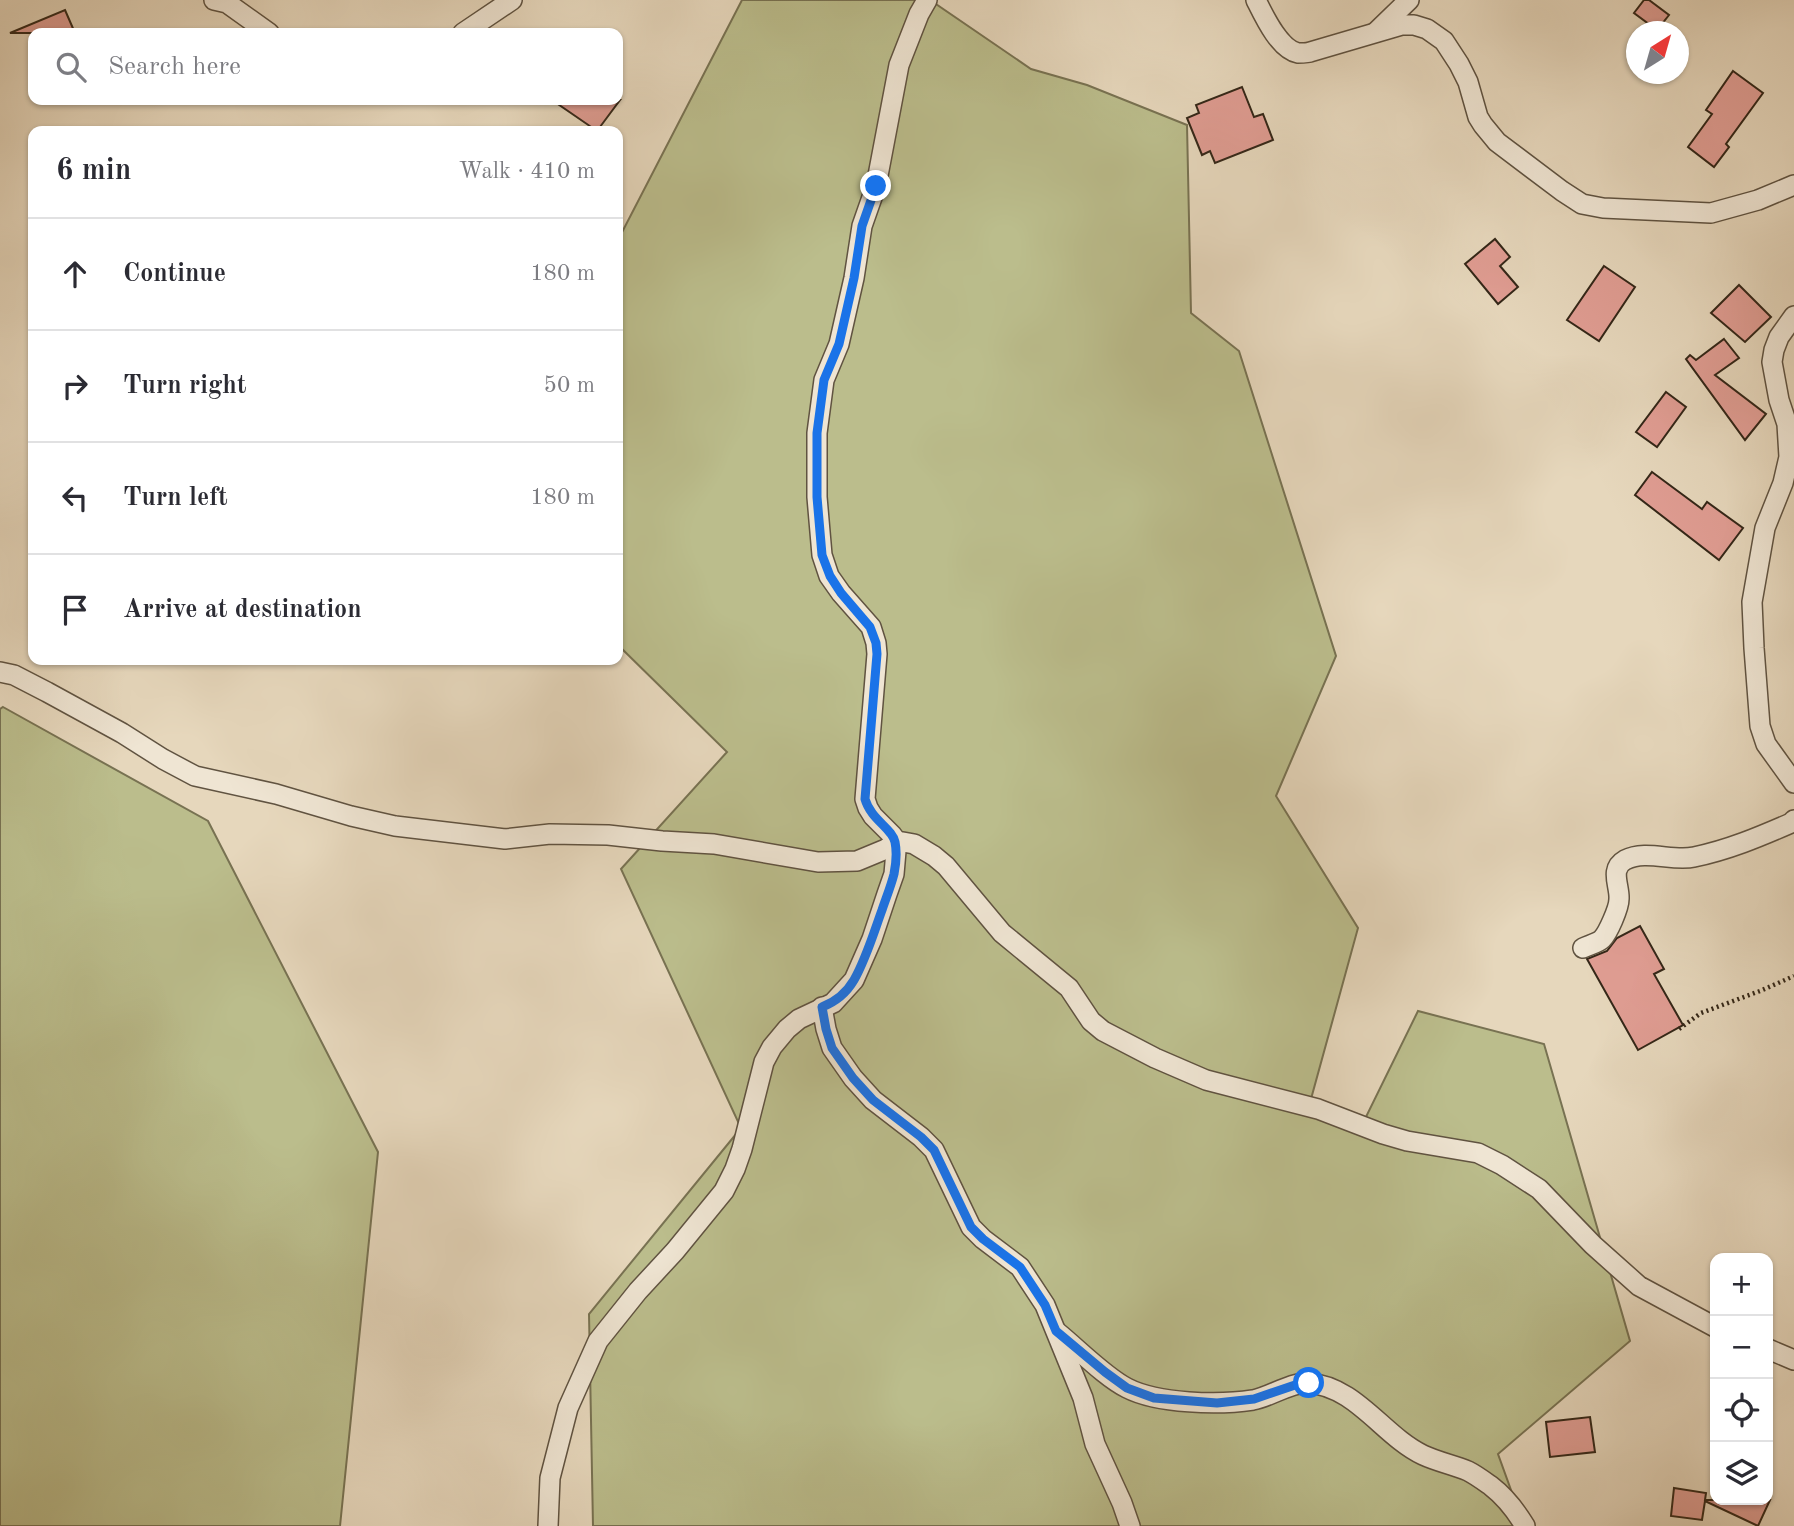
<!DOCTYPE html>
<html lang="en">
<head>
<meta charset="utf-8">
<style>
  body { margin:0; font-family:"Old Standard TT",serif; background:#f2f2f3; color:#2b2b33 }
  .controls { position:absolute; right:21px; bottom:21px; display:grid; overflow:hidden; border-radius:14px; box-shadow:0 2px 5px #0004 }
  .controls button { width:63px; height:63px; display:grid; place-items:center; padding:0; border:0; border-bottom:2px solid #e1e1e2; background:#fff; color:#2b2b33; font:35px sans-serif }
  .compass { position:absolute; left:1626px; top:21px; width:63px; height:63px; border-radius:50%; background:#fff; box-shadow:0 2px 5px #0004; rotate:37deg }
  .stop { position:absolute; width:21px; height:21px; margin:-16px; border:5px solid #1a73e8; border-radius:50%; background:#fff }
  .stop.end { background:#1a73e8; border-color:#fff; box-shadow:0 2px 7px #0008 }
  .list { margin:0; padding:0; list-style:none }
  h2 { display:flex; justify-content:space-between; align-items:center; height:91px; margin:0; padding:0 28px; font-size:30px }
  h2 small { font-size:23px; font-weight:400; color:#7c7c81 }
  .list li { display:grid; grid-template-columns:46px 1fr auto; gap:21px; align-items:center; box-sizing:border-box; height:112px; padding:0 28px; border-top:2px solid #e1e1e2 }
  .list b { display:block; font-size:26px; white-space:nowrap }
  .list em { font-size:23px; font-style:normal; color:#7c7c81 }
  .icon { flex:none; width:38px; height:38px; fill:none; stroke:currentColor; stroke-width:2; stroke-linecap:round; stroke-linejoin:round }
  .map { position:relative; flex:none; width:1794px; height:1526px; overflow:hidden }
  .search { position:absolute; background:#fff; box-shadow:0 2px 5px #0004; left:28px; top:28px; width:595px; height:77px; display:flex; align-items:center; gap:18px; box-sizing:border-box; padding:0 24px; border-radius:14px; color:#7c7c81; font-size:26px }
  .panel { position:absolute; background:#fff; box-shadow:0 2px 5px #0004; left:28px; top:126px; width:595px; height:539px; border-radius:14px }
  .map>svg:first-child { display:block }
  .green { fill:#bbbd8c; stroke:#787252; stroke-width:2 }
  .building { fill:#e09d93; stroke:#342718; stroke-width:2 }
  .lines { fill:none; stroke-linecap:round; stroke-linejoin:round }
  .minor-casing { stroke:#605341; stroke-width:22 }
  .path { stroke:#342718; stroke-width:4.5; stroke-dasharray:2 3.5; stroke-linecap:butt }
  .minor { stroke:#efe5d3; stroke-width:19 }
  .route { stroke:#1a73e8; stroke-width:9 }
</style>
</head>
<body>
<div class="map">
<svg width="1794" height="1526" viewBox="0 0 1794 1526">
  <rect width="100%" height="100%" fill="#e6d7bc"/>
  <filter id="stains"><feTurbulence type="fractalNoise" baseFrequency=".00286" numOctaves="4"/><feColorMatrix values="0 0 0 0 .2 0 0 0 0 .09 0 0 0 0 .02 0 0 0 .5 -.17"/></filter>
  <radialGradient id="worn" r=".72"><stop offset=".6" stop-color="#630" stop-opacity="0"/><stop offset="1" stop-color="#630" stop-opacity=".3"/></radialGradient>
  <g class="green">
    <path d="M 742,0 L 930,0 L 1031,69 L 1087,85 L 1187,125 L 1191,313 L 1239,351 L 1336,656 L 1276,796 L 1358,928 L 1311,1099 L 1364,1121 L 1418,1011 L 1544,1044 L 1630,1341 L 1498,1454 L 1524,1526 L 593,1526 L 589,1314 L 741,1128 L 621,869 L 727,752 L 618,645 L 618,240 Z"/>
    <path d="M 3,707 L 208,821 L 378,1152 L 340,1526 L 0,1526 L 0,709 Z"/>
  </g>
  <g class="building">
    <path d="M 1644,0 L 1649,0 L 1669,15 L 1657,30 L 1634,13 Z"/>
    <path d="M 65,10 L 75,33 L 10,33 Z"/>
    <path d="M 1733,71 L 1763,93 L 1726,144 L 1729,147 L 1714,167 L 1688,147 L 1712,114 L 1706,110 Z"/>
    <path d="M 1242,87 L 1254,117 L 1263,114 L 1273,140 L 1215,163 L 1210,151 L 1202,155 L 1187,118 L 1199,113 L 1196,105 Z"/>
    <path d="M 552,100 L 620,100 L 597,131 Z"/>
    <path d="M 1495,239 L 1510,257 L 1500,266 L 1518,287 L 1498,304 L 1465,264 Z"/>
    <path d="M 1604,266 L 1635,287 L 1599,341 L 1567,320 Z"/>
    <path d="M 1739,285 L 1771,317 L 1745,342 L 1711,313 Z"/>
    <path d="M 1724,339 L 1739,358 L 1715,375 L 1766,414 L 1745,440 L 1686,359 L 1690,355 L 1696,360 Z"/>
    <path d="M 1666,392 L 1686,407 L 1657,447 L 1636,432 Z"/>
    <path d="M 1652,472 L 1702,509 L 1707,502 L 1743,528 L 1719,560 L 1635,495 Z"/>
    <path d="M 1640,926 L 1664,969 L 1654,974 L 1683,1025 L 1638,1050 L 1587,959 L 1607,951 L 1617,938 Z"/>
    <path d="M 1590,1417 L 1595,1452 L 1550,1457 L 1546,1422 Z"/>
    <path d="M 1674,1488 L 1706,1493 L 1705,1500 L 1770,1500 L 1758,1526 L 1705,1501 L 1702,1520 L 1671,1516 Z"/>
  </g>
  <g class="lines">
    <g class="minor-casing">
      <g id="minor">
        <path d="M 214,0 L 227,3 L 269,33"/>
        <path d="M 1256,0 C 1264,16 1279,49 1298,53 C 1300,53 1308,53 1310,52 L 1402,25 L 1414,25 L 1427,29 L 1444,41 L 1459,64 L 1468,82 L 1478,117 L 1483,125 L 1497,142 L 1562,191 L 1582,204 L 1603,208 L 1711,213 L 1758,200 L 1794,185"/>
        <path d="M 1377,31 L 1409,0"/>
        <path d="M 463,33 L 512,0"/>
        <path d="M 1794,316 L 1779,337 L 1774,350 L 1772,362 L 1779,400 L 1787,424 L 1789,457 L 1783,483 L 1765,528 L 1752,602 L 1754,648 L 1760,726 L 1766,744 L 1794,783"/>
        <path d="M 0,672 L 14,675 L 47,692 L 122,733 L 163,759 L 195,776 L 276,794 L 351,816 L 395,826 L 505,839 L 550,834 L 608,835 L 662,841 L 714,844 L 818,862 L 857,861 L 886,849 L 895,843 L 903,842 L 914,844 L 934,856 L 946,866 L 1002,933 L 1069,988 L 1091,1021 L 1103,1031 L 1155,1058 L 1206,1080 L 1318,1109 L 1383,1134 L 1407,1141 L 1478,1153 L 1502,1165 L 1539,1189 L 1593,1245 L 1639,1286 L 1715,1327"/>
        <path d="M 1583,948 C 1589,945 1598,943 1602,939 C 1608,933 1619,908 1619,899 C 1620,886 1609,869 1625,860 C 1646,849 1673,862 1694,857 C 1728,850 1759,837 1791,823 L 1794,820"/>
        <path d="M 822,1007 L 826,1029 L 832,1048 L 853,1078 L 873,1100 L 921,1137 L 934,1150 L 971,1227 L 983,1239 L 1020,1267 L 1045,1305 L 1083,1398 L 1095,1444 L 1122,1503 L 1130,1526"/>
        <path d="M 1057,1332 C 1077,1348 1105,1377 1127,1388 C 1158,1404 1219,1405 1253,1400 C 1270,1397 1291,1382 1308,1383 C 1356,1386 1383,1436 1423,1455 C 1438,1462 1454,1465 1468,1471 C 1476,1475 1484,1481 1491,1486 C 1504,1496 1516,1511 1525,1526"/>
        <path d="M 1768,1349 L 1794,1360"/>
        <path d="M 548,1526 L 550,1478 L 568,1408 L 598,1341 L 638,1291 L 675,1251 L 724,1191 L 735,1169 L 742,1149 L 764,1062 L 772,1047 L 787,1029 L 799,1019 L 833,1003 L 854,980 L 872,939 L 887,894 L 894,874 L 896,851 L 895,839 L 892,835 L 873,816 L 868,808 L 865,799 L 877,654 L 876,643 L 871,627 L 841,593 L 829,576 L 822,555 L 817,497 L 817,433 L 824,380 L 839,344 L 854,278 L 862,226 L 876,186 L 899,65 L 919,14 L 927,0"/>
      </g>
    </g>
    <path class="path" d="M 1679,1029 L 1701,1013 L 1760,991 L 1794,976"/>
    <use href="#minor" class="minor"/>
  </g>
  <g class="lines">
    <path class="route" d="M 876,186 L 862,226 L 854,278 L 839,344 L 824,380 L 817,433 L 817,497 L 822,555 L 830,576 L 841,593 L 870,627 L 876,643 L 877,654 L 865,799 C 871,820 892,828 895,842 C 897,852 896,864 894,874 C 891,886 886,898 882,910 C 874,932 866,959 854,980 C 847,992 835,1002 822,1007 L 826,1029 L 832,1048 L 853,1078 L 873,1100 L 921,1137 L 934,1150 L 971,1227 L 983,1239 L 1020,1267 L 1045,1305 L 1056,1331 L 1105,1372 L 1127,1388 L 1154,1398 L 1217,1403 L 1254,1399 L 1298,1384 L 1309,1383"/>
  </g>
  <rect width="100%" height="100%" filter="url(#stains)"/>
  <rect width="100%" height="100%" fill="url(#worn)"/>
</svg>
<div class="controls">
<button>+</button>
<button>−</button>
<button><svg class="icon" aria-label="locate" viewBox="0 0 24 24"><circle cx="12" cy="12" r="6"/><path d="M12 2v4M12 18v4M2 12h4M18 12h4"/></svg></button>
<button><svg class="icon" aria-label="layers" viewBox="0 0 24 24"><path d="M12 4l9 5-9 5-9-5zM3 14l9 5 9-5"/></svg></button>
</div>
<svg class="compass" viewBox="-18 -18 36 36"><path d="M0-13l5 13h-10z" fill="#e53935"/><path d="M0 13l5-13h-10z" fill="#7c7c81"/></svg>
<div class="stop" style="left:1309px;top:1383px"></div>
<div class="stop end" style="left:876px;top:186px"></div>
<div class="search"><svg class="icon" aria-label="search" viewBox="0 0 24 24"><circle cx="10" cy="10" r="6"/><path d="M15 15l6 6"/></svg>Search here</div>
<section class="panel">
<h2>6 min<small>Walk · 410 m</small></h2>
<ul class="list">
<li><svg class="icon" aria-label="ahead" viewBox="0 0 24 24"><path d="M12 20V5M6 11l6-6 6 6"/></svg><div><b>Continue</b></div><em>180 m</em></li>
<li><svg class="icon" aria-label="right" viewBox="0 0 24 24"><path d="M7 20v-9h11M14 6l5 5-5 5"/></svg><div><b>Turn right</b></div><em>50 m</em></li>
<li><svg class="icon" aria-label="left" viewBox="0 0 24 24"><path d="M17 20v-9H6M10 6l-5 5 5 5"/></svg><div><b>Turn left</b></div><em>180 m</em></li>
<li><svg class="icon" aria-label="arrive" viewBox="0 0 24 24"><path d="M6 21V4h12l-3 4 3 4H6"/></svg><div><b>Arrive at destination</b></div></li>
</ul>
</section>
</div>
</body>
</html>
